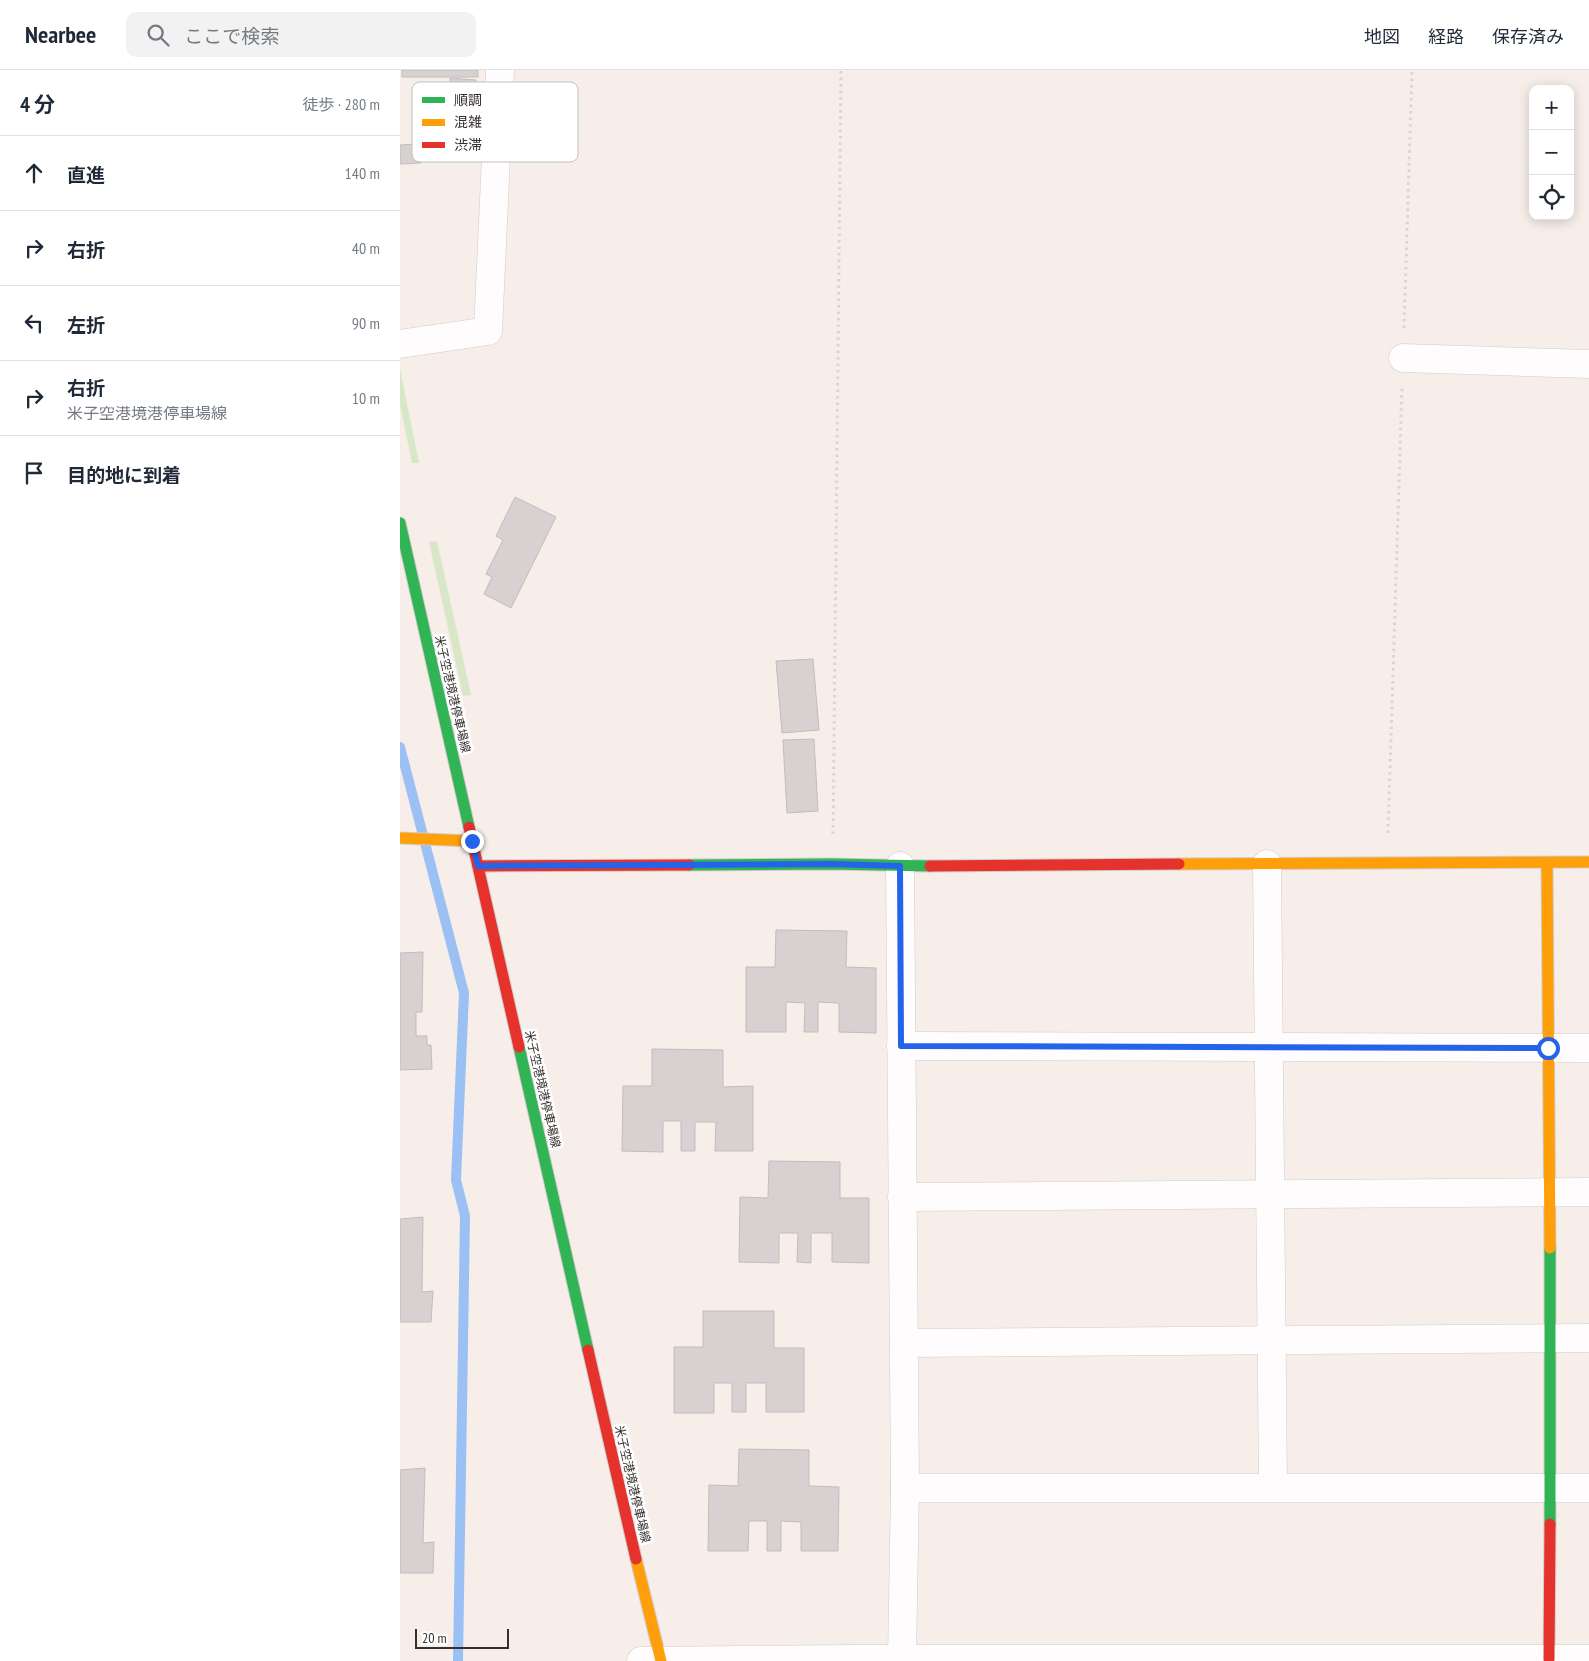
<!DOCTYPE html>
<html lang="ja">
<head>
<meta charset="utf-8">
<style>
  body { margin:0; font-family:"PT Sans Narrow","Noto Sans JP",sans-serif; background:#f2f2f3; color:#1f2937 }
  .controls { position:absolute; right:15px; top:15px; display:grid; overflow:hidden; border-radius:10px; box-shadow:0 2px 12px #0003 }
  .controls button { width:45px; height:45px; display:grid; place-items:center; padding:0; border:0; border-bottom:1px solid #e0e1e3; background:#fff; color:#1f2937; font:25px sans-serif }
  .scale { position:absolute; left:15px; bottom:12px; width:94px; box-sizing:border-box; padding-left:5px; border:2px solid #362f2d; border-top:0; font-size:14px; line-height:18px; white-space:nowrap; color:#362f2d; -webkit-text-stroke:4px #fff; paint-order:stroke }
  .stop { position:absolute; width:15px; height:15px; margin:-11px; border:4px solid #2563eb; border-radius:50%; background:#fff }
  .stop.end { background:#2563eb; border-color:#fff; box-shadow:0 1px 5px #0008 }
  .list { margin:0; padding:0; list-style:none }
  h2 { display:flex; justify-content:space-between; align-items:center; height:65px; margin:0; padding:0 20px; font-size:21px }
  h2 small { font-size:16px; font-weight:400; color:#747a83 }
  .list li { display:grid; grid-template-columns:32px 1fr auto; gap:15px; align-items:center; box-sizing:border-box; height:75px; padding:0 20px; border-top:1px solid #e0e1e3 }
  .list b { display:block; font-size:19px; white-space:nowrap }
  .list p { margin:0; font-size:16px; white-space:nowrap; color:#747a83 }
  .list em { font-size:16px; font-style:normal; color:#747a83 }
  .icon { flex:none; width:28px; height:28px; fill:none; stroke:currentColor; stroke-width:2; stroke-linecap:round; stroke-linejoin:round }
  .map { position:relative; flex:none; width:1189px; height:1591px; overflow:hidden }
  header { display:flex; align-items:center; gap:30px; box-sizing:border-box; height:70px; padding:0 25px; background:#fff; border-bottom:1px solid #e0e1e3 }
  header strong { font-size:24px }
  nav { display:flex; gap:28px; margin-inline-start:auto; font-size:18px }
  .search { width:350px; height:45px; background:#f2f2f3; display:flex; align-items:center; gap:12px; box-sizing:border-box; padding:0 18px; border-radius:10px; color:#747a83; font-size:19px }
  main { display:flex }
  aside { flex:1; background:#fff }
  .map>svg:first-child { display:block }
  .green { fill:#d7e7c8 }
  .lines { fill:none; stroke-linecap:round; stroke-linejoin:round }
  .stream { stroke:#9bc0f4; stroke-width:10 }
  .building { fill:#d7d1d2; stroke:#c3bcbd }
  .street-casing { stroke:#d2cbc7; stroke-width:29 }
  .fast-casing { stroke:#d2cbc7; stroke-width:13 }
  .slow-casing { stroke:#d2cbc7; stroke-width:13 }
  .jam-casing { stroke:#d2cbc7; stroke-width:13 }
  .path { stroke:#d8d5d4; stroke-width:3; stroke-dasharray:2.5 4; stroke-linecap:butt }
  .street { stroke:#fefcfc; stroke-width:28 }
  .fast { stroke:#30b455; stroke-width:11 }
  .slow { stroke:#ff9f0a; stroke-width:11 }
  .jam { stroke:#e5322d; stroke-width:11 }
  .route { stroke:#2563eb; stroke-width:6 }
  .labels { text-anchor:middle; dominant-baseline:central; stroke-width:5; stroke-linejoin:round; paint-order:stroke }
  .street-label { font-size:12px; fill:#362f2d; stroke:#fff }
  .key { fill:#fff; stroke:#c3c1c0; stroke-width:1 }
  .key-label { font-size:14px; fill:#362f2d }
</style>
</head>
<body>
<header>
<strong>Nearbee</strong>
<div class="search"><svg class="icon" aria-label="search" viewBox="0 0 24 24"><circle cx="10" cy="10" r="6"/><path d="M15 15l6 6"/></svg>ここで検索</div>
<nav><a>地図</a><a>経路</a><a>保存済み</a></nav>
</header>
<main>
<aside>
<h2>4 分<small>徒歩 · 280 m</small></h2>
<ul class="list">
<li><svg class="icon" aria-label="ahead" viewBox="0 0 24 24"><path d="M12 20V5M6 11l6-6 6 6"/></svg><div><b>直進</b></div><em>140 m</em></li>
<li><svg class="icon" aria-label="right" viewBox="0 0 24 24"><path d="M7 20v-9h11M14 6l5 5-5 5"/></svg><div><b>右折</b></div><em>40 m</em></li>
<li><svg class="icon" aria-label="left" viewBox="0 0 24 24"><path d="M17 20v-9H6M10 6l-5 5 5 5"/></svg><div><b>左折</b></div><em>90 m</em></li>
<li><svg class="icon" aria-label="right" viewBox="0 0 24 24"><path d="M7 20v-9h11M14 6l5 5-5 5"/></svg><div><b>右折</b><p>米子空港境港停車場線</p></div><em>10 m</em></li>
<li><svg class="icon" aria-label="arrive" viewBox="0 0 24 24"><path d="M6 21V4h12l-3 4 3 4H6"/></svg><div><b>目的地に到着</b></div></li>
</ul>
</aside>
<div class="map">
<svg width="1189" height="1591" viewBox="0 0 1189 1591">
  <rect width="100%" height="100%" fill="#f7eeea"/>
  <g class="green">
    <path d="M 0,299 L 19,393 L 12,393 L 0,335 Z"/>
    <path d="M 37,471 L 71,625 L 63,626 L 29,472 Z"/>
  </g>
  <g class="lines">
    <path class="stream" d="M 0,677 L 64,923 L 56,1110 L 65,1146 L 58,1591"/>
  </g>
  <g class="building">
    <rect x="2" y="0" width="76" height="7"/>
    <path d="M 50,8 L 76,10 L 76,46 L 60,46 L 60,20 L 50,20 Z"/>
    <path d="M 20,74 L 21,93 L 0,94 L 0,75 Z"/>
    <path d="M 115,427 L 156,447 L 111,538 L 84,524 L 92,507 L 86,504 L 103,470 L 96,466 Z"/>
    <path d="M 413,589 L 419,660 L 382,663 L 376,591 Z"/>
    <path d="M 414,669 L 418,741 L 387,743 L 383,670 Z"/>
    <path d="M 376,860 L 447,861 L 446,897 L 476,898 L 476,963 L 439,962 L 439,933 L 418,932 L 418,962 L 404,962 L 405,933 L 386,932 L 386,962 L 346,962 L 346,897 L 375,897 Z"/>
    <path d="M 23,882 L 22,942 L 16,942 L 16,966 L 27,966 L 27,975 L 31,975 L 32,999 L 0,1000 L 0,883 Z"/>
    <path d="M 252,979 L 323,980 L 323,1017 L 353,1016 L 353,1081 L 315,1081 L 316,1052 L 295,1052 L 295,1081 L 281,1081 L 281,1051 L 263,1051 L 263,1082 L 222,1081 L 223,1016 L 252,1016 Z"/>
    <path d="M 369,1091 L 440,1092 L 440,1128 L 469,1128 L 469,1193 L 432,1192 L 432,1163 L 411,1163 L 411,1193 L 397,1192 L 398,1163 L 379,1163 L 379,1193 L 339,1192 L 340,1127 L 368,1128 Z"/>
    <path d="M 23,1147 L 22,1222 L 33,1221 L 31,1252 L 0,1252 L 0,1149 Z"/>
    <path d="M 303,1241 L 374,1241 L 374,1278 L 404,1278 L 404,1342 L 366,1342 L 366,1313 L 346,1313 L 346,1342 L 332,1342 L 332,1313 L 314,1313 L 314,1343 L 274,1343 L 274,1277 L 303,1277 Z"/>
    <path d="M 339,1379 L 409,1380 L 409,1416 L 439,1417 L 438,1481 L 401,1481 L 401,1452 L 381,1451 L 381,1481 L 367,1481 L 367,1451 L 349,1451 L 348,1481 L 308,1481 L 309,1415 L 338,1416 Z"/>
    <path d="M 25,1398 L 23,1473 L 34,1472 L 33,1503 L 0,1503 L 0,1400 Z"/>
  </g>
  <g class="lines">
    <g class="street-casing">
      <g id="street">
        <path d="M 0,274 L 88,261 L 100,0"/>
        <path d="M 1003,288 L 1189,294"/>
        <path d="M 867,794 L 873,1417"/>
        <path d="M 500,796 L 505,1418 L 502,1589"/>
        <path d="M 501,976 L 1189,978"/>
        <path d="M 502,1127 L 1189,1122"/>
        <path d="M 504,1273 L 1189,1268"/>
        <path d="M 505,1418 L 1189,1418"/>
        <path d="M 241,1591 L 454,1589"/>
        <path d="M 455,1591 L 454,1589 L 1189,1589"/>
      </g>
    </g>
    <g class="fast-casing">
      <g id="fast">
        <path d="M 0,453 L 69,757"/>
        <path d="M 289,795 L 432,794 L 530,796"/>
        <path d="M 119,977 L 188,1280"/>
        <path d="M 1150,1454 L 1150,1178"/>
      </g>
    </g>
    <g class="slow-casing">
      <g id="slow">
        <path d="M 0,768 L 72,771"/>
        <path d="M 1147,793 L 1150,1178"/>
        <path d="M 779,794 L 1189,792"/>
        <path d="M 236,1489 L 261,1591"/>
      </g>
    </g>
    <g class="jam-casing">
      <g id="jam">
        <path d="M 69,757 L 119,977"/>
        <path d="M 78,796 L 289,795"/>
        <path d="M 530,796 L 779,794"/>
        <path d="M 188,1280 L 236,1489"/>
        <path d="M 1149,1589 L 1150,1454"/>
      </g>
    </g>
    <g class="path">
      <path d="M 1004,258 L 1012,0"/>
      <path d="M 988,763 L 1002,317"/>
      <path d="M 433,764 L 441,0"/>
    </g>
    <use href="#street" class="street"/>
    <use href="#fast" class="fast"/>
    <use href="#slow" class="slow"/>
    <use href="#jam" class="jam"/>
  </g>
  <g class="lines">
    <path class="route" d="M 72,771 L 78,796 L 432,794 L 500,796 L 501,976 L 1148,978"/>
  </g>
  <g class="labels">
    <g class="street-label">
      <text transform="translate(53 624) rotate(77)">米子空港境港停車場線</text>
      <text transform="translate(143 1019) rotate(77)">米子空港境港停車場線</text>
      <text transform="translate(233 1414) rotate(77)">米子空港境港停車場線</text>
    </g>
  </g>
  <rect x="12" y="12" width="166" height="80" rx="8" class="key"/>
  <rect x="22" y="27" width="23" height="6" fill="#30b455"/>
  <rect x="22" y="49" width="23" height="7" fill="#ff9f0a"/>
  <rect x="22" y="72" width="23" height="6" fill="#e5322d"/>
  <g class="key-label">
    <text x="54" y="35">順調</text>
    <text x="54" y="57">混雑</text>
    <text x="54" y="80">渋滞</text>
  </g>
</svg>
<div class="controls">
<button>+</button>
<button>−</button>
<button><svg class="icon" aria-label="locate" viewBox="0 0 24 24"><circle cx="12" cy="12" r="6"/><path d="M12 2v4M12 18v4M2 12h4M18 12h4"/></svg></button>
</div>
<div class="scale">20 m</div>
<div class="stop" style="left:1148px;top:978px"></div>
<div class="stop end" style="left:72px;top:771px"></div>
</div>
</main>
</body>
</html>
